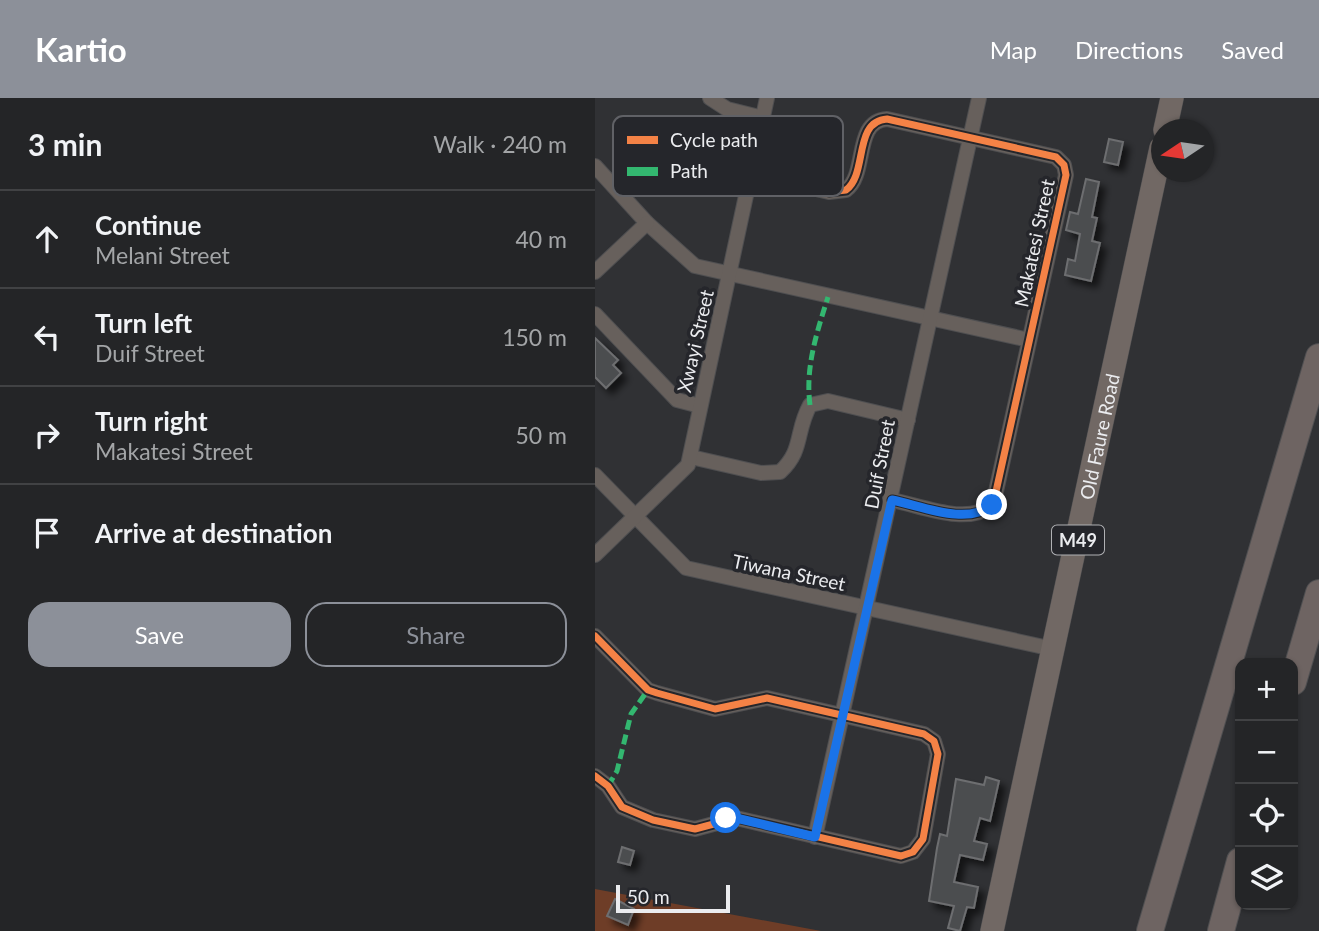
<!DOCTYPE html>
<html lang="en">
<head>
<meta charset="utf-8">
<style>
  body { margin:0; font-family:Lato,sans-serif; background:#2c2d2f; color:#f1f3f6 }
  .controls { position:absolute; right:21px; bottom:21px; display:grid; overflow:hidden; border-radius:14px; box-shadow:0 2px 5px #0004 }
  .controls button { width:63px; height:63px; display:grid; place-items:center; padding:0; border:0; border-bottom:2px solid #414244; background:#242527; color:#f1f3f6; font:35px sans-serif }
  .compass { position:absolute; left:556px; top:21px; width:63px; height:63px; border-radius:50%; background:#242527; box-shadow:0 2px 5px #0004; rotate:257deg }
  .scale { position:absolute; left:21px; bottom:18px; width:114px; box-sizing:border-box; padding-left:7px; border:4px solid #ebecef; border-top:0; font-size:19px; line-height:24px; white-space:nowrap; color:#ebecef; -webkit-text-stroke:5px #25262b; paint-order:stroke }
  .stop { position:absolute; width:21px; height:21px; margin:-16px; border:5px solid #1a73e8; border-radius:50%; background:#fff }
  .stop.end { background:#1a73e8; border-color:#fff; box-shadow:0 2px 7px #0008 }
  .list { margin:0; padding:0; list-style:none }
  h2 { display:flex; justify-content:space-between; align-items:center; height:91px; margin:0; padding:0 28px; font-size:30px }
  h2 small { font-size:23px; font-weight:400; color:#a3a5a7 }
  .list li { display:grid; grid-template-columns:46px 1fr auto; gap:21px; align-items:center; box-sizing:border-box; height:98px; padding:0 28px; border-top:2px solid #414244 }
  .list b { display:block; font-size:26px; white-space:nowrap }
  .list p { margin:0; font-size:23px; white-space:nowrap; color:#a3a5a7 }
  .list em { font-size:23px; font-style:normal; color:#a3a5a7 }
  .actions { display:flex; gap:14px; padding:21px 28px }
  .actions a { flex:1; padding:16px 0; border:2px solid #8c9099; border-radius:21px; text-align:center; font-size:24px; color:#8c9099 }
  .actions .main { background:#8c9099; color:#fff }
  .icon { flex:none; width:38px; height:38px; fill:none; stroke:currentColor; stroke-width:2; stroke-linecap:round; stroke-linejoin:round }
  .map { position:relative; flex:none; width:724px; height:833px; overflow:hidden }
  header { display:flex; align-items:center; gap:42px; box-sizing:border-box; height:98px; padding:0 35px; background:#8c9099; color:#fff }
  header strong { font-size:33px }
  nav { display:flex; gap:38px; margin-inline-start:auto; font-size:24px }
  main { display:flex }
  aside { flex:1; background:#242527 }
  .map>svg:first-child { display:block }
  .green { fill:#6e3d27 }
  .building { fill:#4c4d50; stroke:#6d6e70; stroke-width:2; filter:url(#shadow) }
  .lines { fill:none; stroke-linecap:round; stroke-linejoin:round }
  .minor-casing { stroke:#4f4f51; stroke-width:16 }
  .primary-casing { stroke:#4f4f51; stroke-width:24 }
  .motorway-casing { stroke:#4f4f51; stroke-width:28 }
  .minor { stroke:#67605c; stroke-width:14 }
  .primary { stroke:#716864; stroke-width:23 }
  .motorway { stroke:#6e6462; stroke-width:26 }
  .quiet { stroke:#33b770; stroke-width:5; stroke-dasharray:10 5; stroke-linecap:butt }
  .cycleway-casing { stroke:#25262b; stroke-width:11 }
  .cycleway { stroke:#f48246; stroke-width:7 }
  .route { stroke:#1a73e8; stroke-width:9 }
  .labels { text-anchor:middle; dominant-baseline:central; stroke-width:7; stroke-linejoin:round; paint-order:stroke }
  .shield { fill:#25262b; stroke:#b0b1b4; stroke-width:2 }
  .shield-label { font-size:18px; font-weight:bold; fill:#ebecef }
  .street-label { font-size:19px; fill:#ebecef; stroke:#25262b }
  .key { fill:#25262b; stroke:#606166; stroke-width:2 }
  .key-label { font-size:19px; fill:#ebecef }
</style>
</head>
<body>
<header>
<strong>Kartio</strong>
<nav><a>Map</a><a>Directions</a><a>Saved</a></nav>
</header>
<main>
<aside>
<h2>3 min<small>Walk · 240 m</small></h2>
<ul class="list">
<li><svg class="icon" aria-label="ahead" viewBox="0 0 24 24"><path d="M12 20V5M6 11l6-6 6 6"/></svg><div><b>Continue</b><p>Melani Street</p></div><em>40 m</em></li>
<li><svg class="icon" aria-label="left" viewBox="0 0 24 24"><path d="M17 20v-9H6M10 6l-5 5 5 5"/></svg><div><b>Turn left</b><p>Duif Street</p></div><em>150 m</em></li>
<li><svg class="icon" aria-label="right" viewBox="0 0 24 24"><path d="M7 20v-9h11M14 6l5 5-5 5"/></svg><div><b>Turn right</b><p>Makatesi Street</p></div><em>50 m</em></li>
<li><svg class="icon" aria-label="arrive" viewBox="0 0 24 24"><path d="M6 21V4h12l-3 4 3 4H6"/></svg><div><b>Arrive at destination</b></div></li>
</ul>
<div class="actions"><a class="main">Save</a><a>Share</a></div>
</aside>
<div class="map">
<svg width="724" height="833" viewBox="0 0 724 833">
  <defs>
    <filter id="shadow"><feDropShadow dx="6" dy="6" stdDeviation="3.5" flood-color="#0009"/></filter>
  </defs>
  <rect width="100%" height="100%" fill="#303134"/>
  <path class="green" d="M 0,791 L 226,833 L 0,833 Z"/>
  <g class="building">
    <path d="M 514,41 L 528,44 L 523,67 L 509,64 Z"/>
    <path d="M 491,81 L 504,84 L 497,119 L 502,120 L 497,143 L 505,145 L 496,183 L 470,177 L 473,161 L 480,163 L 485,136 L 471,132 L 475,114 L 483,116 Z"/>
    <path d="M 0,240 L 23,262 L 18,267 L 26,275 L 11,290 L 0,279 Z"/>
    <path d="M 391,679 L 404,683 L 395,723 L 385,720 L 379,743 L 392,746 L 388,762 L 365,757 L 359,784 L 383,789 L 379,810 L 372,809 L 365,833 L 353,830 L 359,808 L 334,803 L 342,750 L 345,736 L 352,738 L 361,681 L 389,687 Z"/>
    <path d="M 27,749 L 39,753 L 35,767 L 23,764 Z"/>
    <path d="M 20,801 L 39,811 L 33,827 L 12,818 Z"/>
  </g>
  <g class="lines">
    <g class="minor-casing">
      <g id="minor">
        <path d="M 115,0 L 132,11 L 168,20"/>
        <path d="M 0,68 L 52,125 L 100,168 L 434,242"/>
        <path d="M 157,76 L 234,94 L 251,92 C 273,76 258,23 292,21 L 461,59 L 469,67 L 471,77 L 398,407 C 372,428 327,408 297,402"/>
        <path d="M 0,174 L 52,125"/>
        <path d="M 0,216 L 82,302 L 105,308"/>
        <path d="M 96,359 L 166,375 L 185,374 C 209,352 200,334 215,307 L 233,303 L 313,322"/>
        <path d="M 0,377 L 91,470 L 458,551"/>
        <path d="M 0,457 L 93,367 L 172,0"/>
        <path d="M 0,538 L 53,592 L 62,595 L 120,611 L 172,600 L 329,636 L 339,643 L 343,656 L 328,741 L 318,754 L 306,758 L 141,720 L 100,731 L 58,722 L 27,709 L 13,688 L 0,678"/>
        <path d="M 220,739 L 384,0"/>
      </g>
    </g>
    <g class="primary-casing">
      <g id="primary">
        <path d="M 570,32 L 577,0"/>
        <path id="s1" d="M 397,833 L 566,50"/>
      </g>
    </g>
    <g class="motorway-casing">
      <g id="motorway">
        <path d="M 698,584 L 724,495"/>
        <path d="M 555,833 L 724,259"/>
        <path d="M 626,833 L 645,763"/>
      </g>
    </g>
    <use href="#minor" class="minor"/>
    <use href="#primary" class="primary"/>
    <use href="#motorway" class="motorway"/>
    <g class="quiet">
      <path d="M 215,307 C 210,269 222,234 233,199"/>
      <path d="M 13,688 L 22,673 L 36,616 L 53,592"/>
    </g>
    <g class="cycleway-casing">
      <g id="cycleway">
        <path d="M 157,76 L 234,94 L 251,92 C 273,76 258,23 292,21 L 461,59 L 469,67 L 471,77 L 398,407 C 372,428 327,408 297,402"/>
        <path d="M 0,538 L 53,592 L 62,595 L 120,611 L 172,600 L 329,636 L 339,643 L 343,656 L 328,741 L 318,754 L 306,758 L 141,720 L 100,731 L 58,722 L 27,709 L 13,688 L 0,678"/>
      </g>
    </g>
    <use href="#cycleway" class="cycleway"/>
  </g>
  <g class="lines">
    <path class="route" d="M 131,720 L 141,720 L 220,739 L 297,402 C 327,408 372,428 397,407"/>
  </g>
  <g class="labels">
    <rect class="shield" x="457" y="427.5" width="52" height="29" rx="5"/>
    <g class="shield-label">
      <text x="483" y="442">M49</text>
    </g>
    <g class="street-label">
      <text transform="translate(439 145) rotate(-78)">Makatesi Street</text>
      <text transform="translate(100 243) rotate(-77)">Xwayi Street</text>
      <text stroke="none"><textPath href="#s1" startOffset="506">Old Faure Road</textPath></text>
      <text transform="translate(284 366) rotate(-79)">Duif Street</text>
      <text transform="translate(194 474) rotate(12)">Tiwana Street</text>
    </g>
  </g>
  <rect x="18" y="18" width="230" height="80" rx="10" class="key"/>
  <rect x="32" y="38" width="31" height="8" fill="#f48246"/>
  <rect x="32" y="69" width="31" height="9" fill="#33b770"/>
  <g class="key-label">
    <text x="75" y="49">Cycle path</text>
    <text x="75" y="80">Path</text>
  </g>
</svg>
<div class="controls">
<button>+</button>
<button>−</button>
<button><svg class="icon" aria-label="locate" viewBox="0 0 24 24"><circle cx="12" cy="12" r="6"/><path d="M12 2v4M12 18v4M2 12h4M18 12h4"/></svg></button>
<button><svg class="icon" aria-label="layers" viewBox="0 0 24 24"><path d="M12 4l9 5-9 5-9-5zM3 14l9 5 9-5"/></svg></button>
</div>
<svg class="compass" viewBox="-18 -18 36 36"><path d="M0-13l5 13h-10z" fill="#e53935"/><path d="M0 13l5-13h-10z" fill="#a3a5a7"/></svg>
<div class="scale">50 m</div>
<div class="stop" style="left:131px;top:720px"></div>
<div class="stop end" style="left:397px;top:407px"></div>
</div>
</main>
</body>
</html>
